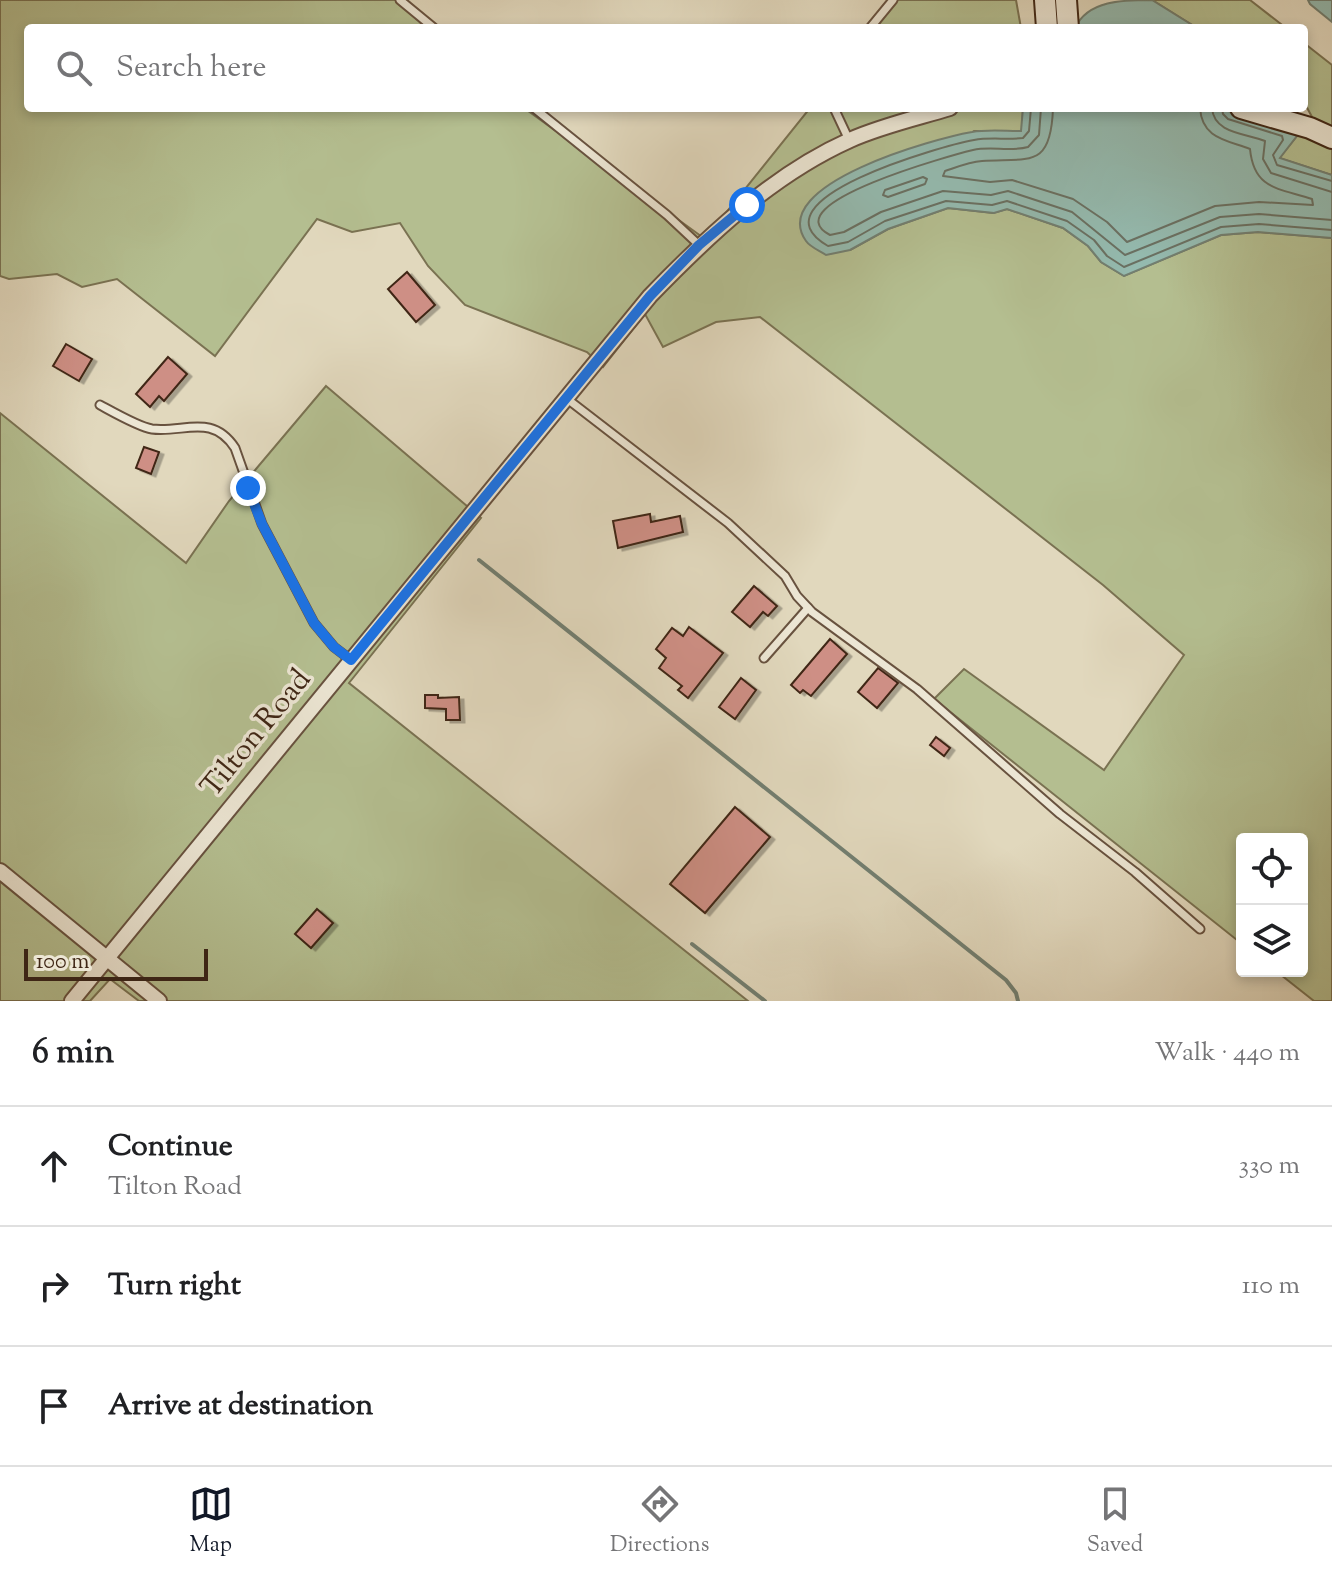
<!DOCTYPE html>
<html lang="en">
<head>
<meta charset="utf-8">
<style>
  body { margin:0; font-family:"Sorts Mill Goudy",serif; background:#f6f6f6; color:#202124 }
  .controls { position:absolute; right:24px; bottom:24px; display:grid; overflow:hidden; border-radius:8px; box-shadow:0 4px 12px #0003 }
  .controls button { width:72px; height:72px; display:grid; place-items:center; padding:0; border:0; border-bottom:2px solid #e0e0e0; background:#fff; color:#202124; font:40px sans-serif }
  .scale { position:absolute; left:24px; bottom:20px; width:184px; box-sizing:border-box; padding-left:8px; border:4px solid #3f2615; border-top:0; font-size:22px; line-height:28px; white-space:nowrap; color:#3f2615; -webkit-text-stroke:6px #ece6d4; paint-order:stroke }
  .stop { position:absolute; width:24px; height:24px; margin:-18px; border:6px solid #1a73e8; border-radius:50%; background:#fff }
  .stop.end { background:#1a73e8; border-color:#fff; box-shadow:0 2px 8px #0008 }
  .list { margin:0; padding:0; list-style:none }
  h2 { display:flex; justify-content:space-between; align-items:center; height:104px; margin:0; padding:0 32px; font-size:34px }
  h2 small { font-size:26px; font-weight:400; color:#757577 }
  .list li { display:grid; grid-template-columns:52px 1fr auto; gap:24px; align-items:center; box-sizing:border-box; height:120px; padding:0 32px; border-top:2px solid #e0e0e0 }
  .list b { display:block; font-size:30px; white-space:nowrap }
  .list p { margin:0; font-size:26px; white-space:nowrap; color:#757577 }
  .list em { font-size:26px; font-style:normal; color:#757577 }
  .icon { flex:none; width:44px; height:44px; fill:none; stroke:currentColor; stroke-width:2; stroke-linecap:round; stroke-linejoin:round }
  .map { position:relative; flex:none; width:1332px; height:1001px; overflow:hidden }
  .search { position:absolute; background:#fff; box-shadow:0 4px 12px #0003; left:24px; right:24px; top:24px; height:88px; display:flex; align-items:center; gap:20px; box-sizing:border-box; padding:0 28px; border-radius:8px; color:#757577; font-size:30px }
  .sheet { height:464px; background:#fff }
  nav { display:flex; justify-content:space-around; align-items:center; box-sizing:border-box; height:112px; border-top:2px solid #e0e0e0; background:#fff; font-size:22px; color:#757577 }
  nav a { display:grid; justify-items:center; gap:4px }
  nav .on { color:#111827 }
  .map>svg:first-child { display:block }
  .green { fill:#b4be90; stroke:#7a7252; stroke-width:2 }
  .water { fill:#94baaf; stroke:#727f71; stroke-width:2 }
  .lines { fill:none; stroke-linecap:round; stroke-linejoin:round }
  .shore { stroke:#6a7062; stroke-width:2 }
  .stream { stroke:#727f71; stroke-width:4 }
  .building { fill:#ce8f85; stroke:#3f2615; stroke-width:2; filter:url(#shadow) }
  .lane-casing { stroke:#68523f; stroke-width:11 }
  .street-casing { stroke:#68523f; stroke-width:18 }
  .secondary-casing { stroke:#3f2615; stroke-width:24 }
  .lane { stroke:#ece6d4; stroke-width:7 }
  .street { stroke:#ece6d4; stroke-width:14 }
  .secondary { stroke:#ece6d4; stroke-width:20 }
  .route { stroke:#1a73e8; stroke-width:10 }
  .labels { text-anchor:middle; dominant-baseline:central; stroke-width:7; stroke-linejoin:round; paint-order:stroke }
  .street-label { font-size:30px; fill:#3f2615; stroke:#ece6d4 }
</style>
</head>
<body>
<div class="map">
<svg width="1332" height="1001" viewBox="0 0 1332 1001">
  <defs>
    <filter id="shadow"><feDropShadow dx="4.5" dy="2.5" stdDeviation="0" flood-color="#0004"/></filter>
  </defs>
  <rect width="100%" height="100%" fill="#e1d8bd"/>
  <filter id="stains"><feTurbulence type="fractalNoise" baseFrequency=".0025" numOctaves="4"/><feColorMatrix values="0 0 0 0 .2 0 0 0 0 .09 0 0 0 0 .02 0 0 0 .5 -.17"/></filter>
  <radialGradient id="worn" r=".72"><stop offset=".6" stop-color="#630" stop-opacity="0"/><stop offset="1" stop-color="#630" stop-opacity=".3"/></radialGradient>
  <g class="green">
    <path d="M 0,0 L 406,0 L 409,2 L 405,5 L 425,28 L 28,28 L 28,108 L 524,108 L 705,239 L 810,108 L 1023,108 L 1022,131 L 974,131 L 850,250 L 888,229 L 948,208 L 993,213 L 1007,209 L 1063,228 L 1088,246 L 1101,262 L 1124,276 L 1221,235 L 1258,232 L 1332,238 L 1332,1001 L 1314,1001 L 1276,971 L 1302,971 L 1302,839 L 1242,839 L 1242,944 L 934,699 L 964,669 L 1104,770 L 1184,655 L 1103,585 L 760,317 L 716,322 L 663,347 L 645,314 L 603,367 L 587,352 L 465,305 L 428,266 L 400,223 L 352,232 L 317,219 L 215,356 L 117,279 L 82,287 L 57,274 L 9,279 L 0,276 Z"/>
    <path d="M 896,0 L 1016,0 L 1021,28 L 874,28 Z"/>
    <path d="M 1152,0 L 1250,0 L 1286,28 L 1197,28 Z"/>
    <path d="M 1304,43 L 1332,65 L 1332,132 L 1309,121 L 1312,117 L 1304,102 Z"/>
    <path d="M 1300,132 L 1332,145 L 1332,175 L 1279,158 Z"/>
    <path d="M 326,386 L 481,518 L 349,683 L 748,1001 L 139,1001 L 110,979 L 90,1001 L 0,1001 L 0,413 L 186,563 L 229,501 Z"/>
  </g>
  <g class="water">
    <path d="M 1152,0 L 1197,28 L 1075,28 C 1088,0 1123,0 1152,0 Z"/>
    <path d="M 1308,0 L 1332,0 L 1332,22 L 1310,4 Z"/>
    <path d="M 1023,108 L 1218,108 L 1300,132 L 1280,158 L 1332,175 L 1332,238 L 1258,232 L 1221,235 L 1124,276 L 1101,262 L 1088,246 L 1063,228 L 1007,209 L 994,213 L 948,208 L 888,229 L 850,250 L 826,255 C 820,251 810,247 806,241 C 766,184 937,138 972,132 C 987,129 1005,131 1021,131 Z"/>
  </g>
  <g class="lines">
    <g class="shore">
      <path d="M 1031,108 L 1029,131 L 1023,138 C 1007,140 990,137 974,140 C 945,145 747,200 828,246 L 848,242 L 885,221 L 946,201 L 992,205 L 1007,201 L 1067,221 L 1094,240 L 1107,256 L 1124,267 L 1221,227 L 1259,224 L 1332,230"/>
      <path d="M 1041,108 L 1039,135 L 1028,147 C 1011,152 991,146 973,150 C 956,154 771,204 830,235 L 844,232 L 881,212 L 943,191 L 991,195 L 1008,191 L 1072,212 L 1125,255 L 1220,217 L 1259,214 L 1332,220"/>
      <path d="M 1053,108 C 1051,169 1030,158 982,161 C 969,162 957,167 945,171 L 943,176 L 990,182 L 1012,180 L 1073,199 L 1107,222 L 1127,242 L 1215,206 L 1259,202 L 1313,205 L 1312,199 C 1279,188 1254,190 1250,149 C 1227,140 1202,139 1200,108"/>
      <path d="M 1212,108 C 1214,134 1246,133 1265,141 L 1263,159 L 1271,173 L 1332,192"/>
      <path d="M 1222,108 L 1223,114 L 1228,119 L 1282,136 L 1283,140 L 1273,155 L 1277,165 L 1332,181"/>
      <path d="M 923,177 L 927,179 L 925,184 L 888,197 L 883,195 L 885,190 Z"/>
    </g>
    <g class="stream">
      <path d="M 479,560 L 1006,980 L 1016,993 L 1018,1001"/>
      <path d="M 692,944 L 765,1001"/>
    </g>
  </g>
  <g class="building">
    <path d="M 407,272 L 435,305 L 416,322 L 388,289 Z"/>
    <path d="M 66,344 L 92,359 L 79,381 L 53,366 Z"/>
    <path d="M 168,357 L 187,374 L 164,401 L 159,396 L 150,407 L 136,394 Z"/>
    <path d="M 144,447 L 159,452 L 151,474 L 136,468 Z"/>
    <path d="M 650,514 L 651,522 L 680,516 L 683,532 L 618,548 L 613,521 Z"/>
    <path d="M 754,586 L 777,606 L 768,616 L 763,612 L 750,627 L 732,612 Z"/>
    <path d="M 689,627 L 723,653 L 688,698 L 678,690 L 682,686 L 659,668 L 666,658 L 656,649 L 672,628 L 683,636 Z"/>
    <path d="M 830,639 L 847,654 L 811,696 L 803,690 L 800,693 L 791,685 Z"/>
    <path d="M 878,668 L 898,683 L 877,708 L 858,692 Z"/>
    <path d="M 741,678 L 756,690 L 735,719 L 719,707 Z"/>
    <path d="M 425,695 L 438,695 L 438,698 L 459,697 L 460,720 L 446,720 L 446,709 L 425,708 Z"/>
    <path d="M 936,737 L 950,748 L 944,756 L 930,745 Z"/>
    <path d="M 735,807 L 770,837 L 705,913 L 670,884 Z"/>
    <path d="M 317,909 L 333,923 L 311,948 L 295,934 Z"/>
  </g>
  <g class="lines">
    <g class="lane-casing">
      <g id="lane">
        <path d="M 400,0 L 434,28"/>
        <path d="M 870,28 L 893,0"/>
        <path d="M 534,108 L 667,215 L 699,245"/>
        <path d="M 834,108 L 849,140"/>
        <path d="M 566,398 L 728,523 L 785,576 L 797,596 L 812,612 L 917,689 L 1060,814 L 1135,872 L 1200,929"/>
        <path d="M 100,405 C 113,412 139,427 152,429 C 184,433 212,413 235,448 L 262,524 L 314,623 L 334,647 L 351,660"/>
        <path d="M 764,658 L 808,608"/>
      </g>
    </g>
    <g class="street-casing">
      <g id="street">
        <path d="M 0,871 L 159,1001"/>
        <path d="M 72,1001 L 650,296 C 708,236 772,175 850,140 C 881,126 917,118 950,108"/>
      </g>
    </g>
    <g class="secondary-casing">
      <g id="secondary">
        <path d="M 1045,0 L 1047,28"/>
        <path d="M 1066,0 L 1068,28"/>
        <path d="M 1241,108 L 1310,128 L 1332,138"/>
      </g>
    </g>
    <use href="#lane" class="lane"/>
    <use href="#street" class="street"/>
    <use href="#secondary" class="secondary"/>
  </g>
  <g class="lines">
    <path class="route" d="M 248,488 L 262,524 L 314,623 L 334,647 L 351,660 L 650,296 L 699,245 L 747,205"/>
  </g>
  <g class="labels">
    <g class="street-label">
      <text transform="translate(257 734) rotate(-51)">Tilton Road</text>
    </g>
  </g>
  <rect width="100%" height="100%" filter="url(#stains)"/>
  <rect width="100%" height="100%" fill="url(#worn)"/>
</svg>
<div class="controls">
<button><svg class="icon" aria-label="locate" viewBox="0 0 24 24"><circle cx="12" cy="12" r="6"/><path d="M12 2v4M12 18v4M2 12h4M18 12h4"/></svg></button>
<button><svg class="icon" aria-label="layers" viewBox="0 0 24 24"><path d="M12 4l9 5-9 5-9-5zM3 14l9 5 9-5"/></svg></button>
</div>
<div class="scale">100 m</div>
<div class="stop" style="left:747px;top:205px"></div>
<div class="stop end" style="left:248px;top:488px"></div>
<div class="search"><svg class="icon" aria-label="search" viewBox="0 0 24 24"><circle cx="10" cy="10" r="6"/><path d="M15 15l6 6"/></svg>Search here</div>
</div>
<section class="sheet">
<h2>6 min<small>Walk · 440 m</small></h2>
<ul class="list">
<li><svg class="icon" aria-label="ahead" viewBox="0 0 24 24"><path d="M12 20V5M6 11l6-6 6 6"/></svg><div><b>Continue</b><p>Tilton Road</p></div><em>330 m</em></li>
<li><svg class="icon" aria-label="right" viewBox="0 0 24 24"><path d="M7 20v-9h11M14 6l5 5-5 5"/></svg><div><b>Turn right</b></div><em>110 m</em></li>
<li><svg class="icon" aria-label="arrive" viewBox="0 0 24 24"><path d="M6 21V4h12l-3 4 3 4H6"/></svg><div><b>Arrive at destination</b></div></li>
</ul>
</section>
<nav>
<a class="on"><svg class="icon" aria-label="map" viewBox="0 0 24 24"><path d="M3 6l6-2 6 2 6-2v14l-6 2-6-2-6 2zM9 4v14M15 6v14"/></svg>Map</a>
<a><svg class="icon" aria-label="directions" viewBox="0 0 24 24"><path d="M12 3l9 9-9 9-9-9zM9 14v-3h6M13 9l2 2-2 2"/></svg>Directions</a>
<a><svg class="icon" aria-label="saved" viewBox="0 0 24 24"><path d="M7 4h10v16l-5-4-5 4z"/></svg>Saved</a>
</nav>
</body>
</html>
